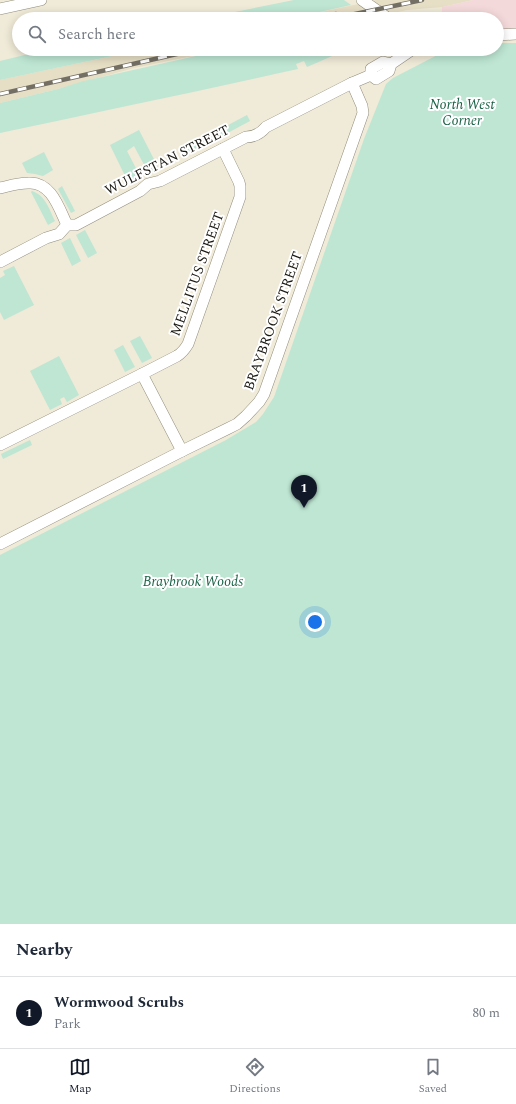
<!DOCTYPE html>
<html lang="en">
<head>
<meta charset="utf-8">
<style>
  body { margin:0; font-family:Spectral,serif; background:#f2f2f3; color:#1f2937 }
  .you { position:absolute; left:315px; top:622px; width:14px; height:14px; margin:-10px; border:3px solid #fff; border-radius:50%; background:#1a73e8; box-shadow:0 0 0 6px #1a73e833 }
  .badge { display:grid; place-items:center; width:26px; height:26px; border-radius:50%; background:#111827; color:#fff; font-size:13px; font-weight:700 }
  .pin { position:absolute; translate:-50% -33px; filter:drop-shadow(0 1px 2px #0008) }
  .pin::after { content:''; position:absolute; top:21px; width:14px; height:12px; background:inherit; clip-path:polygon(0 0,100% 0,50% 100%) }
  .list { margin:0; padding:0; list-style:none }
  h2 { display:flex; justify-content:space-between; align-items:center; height:52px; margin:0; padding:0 16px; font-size:17px }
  h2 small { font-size:13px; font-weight:400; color:#747a83 }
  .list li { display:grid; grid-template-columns:26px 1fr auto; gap:12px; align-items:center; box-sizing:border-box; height:72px; padding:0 16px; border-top:1px solid #e0e1e3 }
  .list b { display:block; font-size:15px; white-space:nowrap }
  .list p { margin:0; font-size:13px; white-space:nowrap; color:#747a83 }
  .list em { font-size:13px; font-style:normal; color:#747a83 }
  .icon { flex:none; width:22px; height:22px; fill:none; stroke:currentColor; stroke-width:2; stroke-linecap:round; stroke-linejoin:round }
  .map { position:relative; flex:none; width:516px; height:924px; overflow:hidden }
  .search { position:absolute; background:#fff; box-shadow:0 2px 10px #0003; left:12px; right:12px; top:12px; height:44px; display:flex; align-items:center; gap:10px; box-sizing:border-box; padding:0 14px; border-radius:22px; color:#747a83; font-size:15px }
  .sheet { height:124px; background:#fff }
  nav { display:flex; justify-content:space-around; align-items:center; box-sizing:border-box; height:56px; border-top:1px solid #e0e1e3; background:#fff; font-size:11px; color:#747a83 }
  nav a { display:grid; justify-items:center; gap:2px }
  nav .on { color:#111827 }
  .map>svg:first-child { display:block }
  .built { fill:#e6dec5 }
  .industrial { fill:#f4d9da }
  .green { fill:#bee6d3 }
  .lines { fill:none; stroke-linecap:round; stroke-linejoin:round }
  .minor-casing { stroke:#928d7c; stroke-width:12 }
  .minor { stroke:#fff; stroke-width:11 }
  .rail-casing { stroke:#736f64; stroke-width:4.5 }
  .rail { stroke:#fff; stroke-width:3; stroke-dasharray:9; stroke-linecap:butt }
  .labels { text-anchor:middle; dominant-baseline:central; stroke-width:4; stroke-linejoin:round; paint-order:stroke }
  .park-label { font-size:14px; font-style:italic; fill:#1b6248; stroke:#fff }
  .street-label { font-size:14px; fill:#1a1812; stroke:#fff }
</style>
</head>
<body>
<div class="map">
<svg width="516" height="924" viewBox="0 0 516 924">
  <rect width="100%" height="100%" fill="#f0ead8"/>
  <g class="built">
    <path d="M 377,0 L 473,0 L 442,7 L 407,10 L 366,19 L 288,19 Z"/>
    <path d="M 145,49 L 227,49 L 134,68 L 58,89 L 0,103 L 0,80 Z"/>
  </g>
  <path class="industrial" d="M 473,0 L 516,0 L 516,31 L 497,31 L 497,19 L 442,19 L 442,7 Z"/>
  <g class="green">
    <path d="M 294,0 L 344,0 L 351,5 L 288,19 L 200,19 Z"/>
    <path d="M 497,43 L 516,43 L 516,924 L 0,924 L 0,555 L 226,440 L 256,422 L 263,414 L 274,397 L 364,139 L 386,84 L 393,78 L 449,49 L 497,49 Z"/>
    <path d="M 49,49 L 145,49 L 0,80 L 0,61 Z"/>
    <path d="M 227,49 L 353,49 L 346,50 L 307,67 L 304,61 L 296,64 L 298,69 C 199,91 99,112 0,133 L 0,103 L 58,89 L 84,81 Z"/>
    <path d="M 247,115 L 250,121 L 220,137 L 217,131 Z"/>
    <path d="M 139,130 L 159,169 L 149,174 L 134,146 L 127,151 L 141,178 L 129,184 L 110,145 Z"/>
    <path d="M 214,133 L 217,138 L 188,153 L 184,147 Z"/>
    <path d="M 44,152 L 53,170 L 43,176 L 35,174 L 27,173 L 22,163 Z"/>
    <path d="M 62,186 L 75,211 L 71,213 L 58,189 Z"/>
    <path d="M 32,191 C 46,196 49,209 55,221 L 48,225 L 31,192 Z"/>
    <path d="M 85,230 L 97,253 L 88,258 L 76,235 Z"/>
    <path d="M 70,238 L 81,261 L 72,266 L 61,243 Z"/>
    <path d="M 14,266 L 34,305 L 4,320 L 0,312 L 0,278 L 5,275 L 3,271 Z"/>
    <path d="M 140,336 L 152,358 L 142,363 L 130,341 Z"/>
    <path d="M 123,345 L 135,367 L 125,372 L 114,350 Z"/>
    <path d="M 59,356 L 79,395 L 67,402 L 64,397 L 60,399 L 62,404 L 50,410 L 30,371 Z"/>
    <path d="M 30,440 L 32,445 L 3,459 L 1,454 Z"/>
  </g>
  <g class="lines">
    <g class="minor-casing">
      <g id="minor">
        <path d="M 362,0 L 389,19"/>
        <path d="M 0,9 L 41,0"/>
        <path d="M 497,35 L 516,34"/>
        <path d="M 371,75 L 376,79 L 389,71 L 391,64 L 413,49"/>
        <path d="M 371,75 L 371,69 L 383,62 L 391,64"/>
        <path d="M 0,188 C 9,186 18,183 28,183 C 51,181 59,208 67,225"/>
        <path d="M 0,262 L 46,238 L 59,234 L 67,225 L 76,225 L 140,191 L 148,184 L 160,181 L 246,137 C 255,137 261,133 266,127 L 352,83 L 371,75"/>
        <path d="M 142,374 L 182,451"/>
        <path d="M 0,445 L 142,374 L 177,356 C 182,353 185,349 188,344 L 240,197 L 240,186 L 239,182 L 223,149"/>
        <path d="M 0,544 L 182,451 L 227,429 L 237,424 L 246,416 L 259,402 L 264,394 L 363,113 L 362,106 L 352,83"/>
      </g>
    </g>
    <use href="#minor" class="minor"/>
    <g class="rail-casing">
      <g id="rail">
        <path d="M 314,19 L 336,14"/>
        <path d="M 331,19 L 422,0"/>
        <path d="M 0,94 L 199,49"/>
      </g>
    </g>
    <use href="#rail" class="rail"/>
  </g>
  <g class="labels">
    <g class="park-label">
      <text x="462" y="104">North West<tspan x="462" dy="16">Corner</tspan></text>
      <text x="193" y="581">Braybrook Woods</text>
    </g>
    <g class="street-label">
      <text transform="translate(167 160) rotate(-27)">WULFSTAN STREET</text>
      <text transform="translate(197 274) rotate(-70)">MELLITUS STREET</text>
      <text transform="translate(273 321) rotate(-70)">BRAYBROOK STREET</text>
    </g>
  </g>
</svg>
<div class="you"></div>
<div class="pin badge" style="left:304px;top:508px">1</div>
<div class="search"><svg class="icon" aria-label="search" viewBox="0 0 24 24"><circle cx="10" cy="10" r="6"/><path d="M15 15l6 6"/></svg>Search here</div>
</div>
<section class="sheet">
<h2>Nearby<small></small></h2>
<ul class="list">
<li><span class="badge">1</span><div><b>Wormwood Scrubs</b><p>Park</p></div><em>80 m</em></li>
</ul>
</section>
<nav>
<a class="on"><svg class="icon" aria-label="map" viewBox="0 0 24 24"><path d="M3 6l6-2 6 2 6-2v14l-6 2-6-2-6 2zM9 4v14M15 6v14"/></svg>Map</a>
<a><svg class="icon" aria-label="directions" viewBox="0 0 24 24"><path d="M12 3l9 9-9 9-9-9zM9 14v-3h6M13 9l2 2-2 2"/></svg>Directions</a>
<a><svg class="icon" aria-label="saved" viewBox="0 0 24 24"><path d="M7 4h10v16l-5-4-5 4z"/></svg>Saved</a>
</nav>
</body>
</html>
